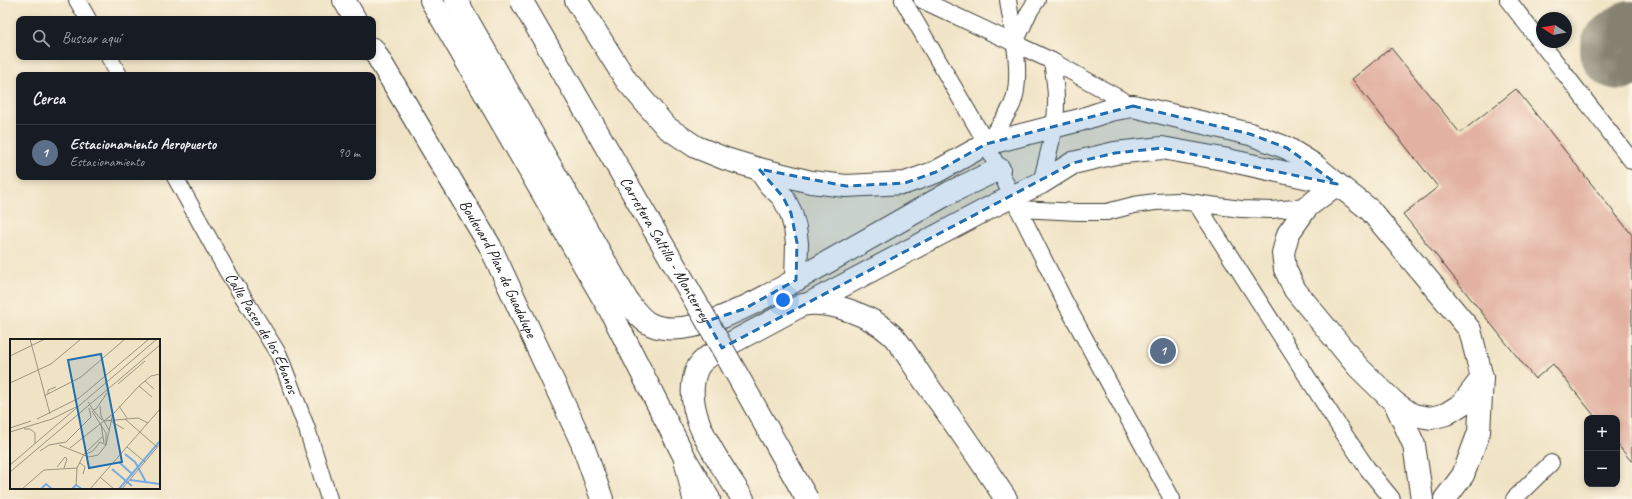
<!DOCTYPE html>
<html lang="es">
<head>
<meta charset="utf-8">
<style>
  body { margin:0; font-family:Caveat,sans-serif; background:#20242c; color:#f1f3f6 }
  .controls { position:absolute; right:12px; bottom:12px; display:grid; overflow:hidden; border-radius:8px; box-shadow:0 2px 6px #0003 }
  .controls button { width:36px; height:36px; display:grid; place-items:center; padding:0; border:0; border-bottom:1px solid #363941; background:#171b24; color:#f1f3f6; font:20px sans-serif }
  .compass { position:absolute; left:1536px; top:12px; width:36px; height:36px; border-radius:50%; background:#171b24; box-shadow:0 2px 6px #0003; rotate:281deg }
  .you { position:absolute; left:783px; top:300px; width:14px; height:14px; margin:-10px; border:3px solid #fff; border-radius:50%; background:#1a73e8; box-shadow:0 0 0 6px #1a73e833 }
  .badge { display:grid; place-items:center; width:26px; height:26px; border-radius:50%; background:#d93025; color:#fff; font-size:13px; font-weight:700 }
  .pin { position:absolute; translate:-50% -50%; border:2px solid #fff; box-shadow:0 1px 4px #0006 }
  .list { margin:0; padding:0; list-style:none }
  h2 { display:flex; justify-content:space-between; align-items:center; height:52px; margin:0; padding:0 16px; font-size:17px }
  h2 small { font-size:13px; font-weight:400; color:#9ea1a6 }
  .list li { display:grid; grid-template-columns:26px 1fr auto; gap:12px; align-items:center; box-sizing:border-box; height:56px; padding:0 16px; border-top:1px solid #363941 }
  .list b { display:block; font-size:15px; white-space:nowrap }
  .list p { margin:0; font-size:13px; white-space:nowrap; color:#9ea1a6 }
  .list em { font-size:13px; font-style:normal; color:#9ea1a6 }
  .icon { flex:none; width:22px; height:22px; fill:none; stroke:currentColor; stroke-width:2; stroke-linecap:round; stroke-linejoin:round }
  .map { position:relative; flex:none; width:1632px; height:499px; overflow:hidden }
  .search { position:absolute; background:#171b24; box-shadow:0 2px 6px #0003; left:16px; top:16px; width:360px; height:44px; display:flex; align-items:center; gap:10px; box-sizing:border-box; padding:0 14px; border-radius:8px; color:#9ea1a6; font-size:15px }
  .panel { position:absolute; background:#171b24; box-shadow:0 2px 6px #0003; left:16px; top:72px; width:360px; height:108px; border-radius:8px }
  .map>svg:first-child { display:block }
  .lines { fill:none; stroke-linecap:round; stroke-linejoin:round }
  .taxiway { stroke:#868070; stroke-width:80 }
  .building { fill:#e2b1a1 }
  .service-casing { stroke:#3c3a35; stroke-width:18 }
  .minor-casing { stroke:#3c3a35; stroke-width:24 }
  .tertiary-casing { stroke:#3c3a35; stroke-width:24 }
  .primary-casing { stroke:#3c3a35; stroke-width:24 }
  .trunk-casing { stroke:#3c3a35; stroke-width:24 }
  .service { stroke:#fff; stroke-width:16 }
  .minor { stroke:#fff; stroke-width:22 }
  .tertiary { stroke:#fff; stroke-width:22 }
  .primary { stroke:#fff; stroke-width:22 }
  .trunk { stroke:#fff; stroke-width:22 }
  .trunk-bridge-casing { stroke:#3c3a35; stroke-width:24; stroke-linecap:butt }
  .trunk-bridge { stroke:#fff; stroke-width:22 }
  .marked { fill:#1f6fb2; fill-opacity:0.2; stroke:#1f6fb2; stroke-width:3; stroke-dasharray:8 5; stroke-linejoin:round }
  .labels { text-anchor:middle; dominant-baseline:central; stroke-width:3; stroke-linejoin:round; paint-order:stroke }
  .street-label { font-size:16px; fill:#1c1c1c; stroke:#fcf5e5 }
  .inset-river { fill:none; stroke:#79aae4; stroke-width:2 }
  .inset-road { fill:none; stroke:#9b9381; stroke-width:1 }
  .view { fill:#1f6fb2; fill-opacity:0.15; stroke:#1f6fb2; stroke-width:2 }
  .inset-edge { fill:none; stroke:#1c1c1c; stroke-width:2 }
</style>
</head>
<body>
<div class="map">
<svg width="1632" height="499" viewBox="0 0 1632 499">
  <rect width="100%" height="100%" fill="#fcf5e5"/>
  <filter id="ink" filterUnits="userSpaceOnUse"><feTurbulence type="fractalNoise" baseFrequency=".025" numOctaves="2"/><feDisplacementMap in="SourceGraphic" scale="8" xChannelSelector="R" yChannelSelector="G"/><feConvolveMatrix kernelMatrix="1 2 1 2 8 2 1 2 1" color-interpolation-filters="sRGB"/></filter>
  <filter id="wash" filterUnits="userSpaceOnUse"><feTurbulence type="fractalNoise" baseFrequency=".012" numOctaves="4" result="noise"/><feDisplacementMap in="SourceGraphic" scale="16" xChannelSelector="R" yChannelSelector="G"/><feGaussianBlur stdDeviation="0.9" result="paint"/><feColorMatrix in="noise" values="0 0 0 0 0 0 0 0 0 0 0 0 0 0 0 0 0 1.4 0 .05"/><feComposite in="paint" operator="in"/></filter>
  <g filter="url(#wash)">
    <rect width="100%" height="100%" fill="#f0e3c5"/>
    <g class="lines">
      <path class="taxiway" d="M 1620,50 L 1632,41"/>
    </g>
    <g id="blocks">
      <path class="building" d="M 1391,48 L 1460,133 L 1516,89 L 1632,235 L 1632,462 L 1617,444 L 1617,418 L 1596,418 L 1553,364 L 1535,379 L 1403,214 L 1438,187 L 1352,79 Z"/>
    </g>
  </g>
  <g filter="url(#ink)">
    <use href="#blocks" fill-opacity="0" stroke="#3c3a35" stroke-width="1"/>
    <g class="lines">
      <g class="service-casing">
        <g id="service">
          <path d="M 77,0 L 88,19"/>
          <path d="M 903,0 L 981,134 L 1065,302 L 1172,499"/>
          <path d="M 922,0 L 1052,61 L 1133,106"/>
          <path d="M 1508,0 L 1632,161"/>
          <path d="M 1015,43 L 1029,12 L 1037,0"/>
          <path d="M 109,57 L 119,75"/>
          <path d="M 986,144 C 995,131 1005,119 1012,105 C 1024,77 1012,29 1008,0"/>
          <path id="s1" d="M 175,177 L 227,271 L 279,355 L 307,429 L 329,499"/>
          <path d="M 1041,183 C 1047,158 1055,133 1056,107 C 1057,92 1054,76 1052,61"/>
          <path d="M 1196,203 L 1340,428 L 1367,468 L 1392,499"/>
          <path d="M 1020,209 L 1078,212 L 1107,212 L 1134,205 L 1155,202 L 1179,201 L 1241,209 L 1271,210 L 1307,207"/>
          <path d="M 1514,499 L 1551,463"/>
        </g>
      </g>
      <g class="minor-casing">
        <g id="minor">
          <path d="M 759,169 L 811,182 L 846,186 L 905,183 L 936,172 L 986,144 L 1080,120 L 1110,110 L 1133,106 L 1250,134 L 1287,148 L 1313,164 L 1337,184 L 1307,207 L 1288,234 L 1283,253 L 1285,269 L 1295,290 L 1358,367 L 1395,403 L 1414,445 L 1422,499"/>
          <path d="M 796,280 L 949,193 L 999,169"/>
          <path d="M 812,302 L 993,206 L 1041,183 L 1073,163 L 1115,153 L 1162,148 L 1223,159 L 1337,184 L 1370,210 L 1470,330 L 1482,378 L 1479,432 L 1463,475 L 1445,499"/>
          <path d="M 1395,403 L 1413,415 L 1431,418 L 1446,414 L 1462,404 L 1482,378"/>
        </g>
      </g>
      <g class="tertiary-casing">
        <g id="tertiary">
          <path d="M 344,0 L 355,19"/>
          <path id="s2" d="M 373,49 L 490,246 L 582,443 L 602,499"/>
        </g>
      </g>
      <g class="primary-casing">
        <path id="primary" d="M 686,463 L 694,499"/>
      </g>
      <g class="trunk-casing">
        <g id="trunk">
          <path d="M 431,0 L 610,310 L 685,458 L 709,499"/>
          <path d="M 456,0 L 628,302 C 635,311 642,321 652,325 C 692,341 761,299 796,280 L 797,243 L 795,228 L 791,213 L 783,197 L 770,185 L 759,169 L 726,159 L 696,147 L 666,127 L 626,80 L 576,0"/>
          <path d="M 743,499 C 721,463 679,413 697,369 C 701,360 712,354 720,349 L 802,305 C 829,299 872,316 892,335 C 902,345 914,366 923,379 C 952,419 979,458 1006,499"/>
        </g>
      </g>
      <use href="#service" class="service"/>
      <use href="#minor" class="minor"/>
      <use href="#tertiary" class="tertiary"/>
      <use href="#primary" class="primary"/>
      <use href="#trunk" class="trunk"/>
      <g class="trunk-bridge-casing">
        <g id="trunk-bridge">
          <path id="s3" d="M 521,0 L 704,316 L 807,499"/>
        </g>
      </g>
      <use href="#trunk-bridge" class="trunk-bridge"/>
    </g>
  </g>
  <path class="marked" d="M 1133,106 L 1250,134 L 1287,148 L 1337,184 L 1162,148 L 1115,153 L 1073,163 L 722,348 L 707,321 L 744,309 L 796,280 L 797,243 L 791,213 L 783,197 L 759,169 L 846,186 L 905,183 L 936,172 L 986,144 Z"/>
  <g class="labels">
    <g class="street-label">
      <text stroke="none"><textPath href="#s3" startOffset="288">Carretera Saltillo - Monterrey</textPath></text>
      <text stroke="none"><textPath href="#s2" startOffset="253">Boulevard Plan de Guadalupe</textPath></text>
      <text stroke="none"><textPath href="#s1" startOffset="179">Calle Paseo de los Ebanos</textPath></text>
    </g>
  </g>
  <g transform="translate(10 339)">
    <rect width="150" height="150" fill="#f0e3c5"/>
    <path class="inset-river" d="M 115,115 L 125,123 L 136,143M 109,123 L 123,136M 102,130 L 122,147M 120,141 L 150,145M 31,150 L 36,145 L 42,150M 62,150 L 66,146 L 72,150M 109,150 L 150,102"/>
    <path class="inset-road" d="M 20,0 L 40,75M 0,17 L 35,0M 135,42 L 144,50M 0,44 L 41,25 L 71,0M 108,45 L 135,22M 129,47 L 141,37 L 150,35M 38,55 L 38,51 L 46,48M 34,57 L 71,38 L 115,0M 78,63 L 83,71 L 86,70 L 97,54M 90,67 L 91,77 L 99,91M 109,67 L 117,79M 83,71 L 92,81M 27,80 L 69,59 L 139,0M 115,80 L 147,108M 94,82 L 128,79 L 138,84M 102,83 L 114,90M 91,85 L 94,104M 0,89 L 21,82M 14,90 L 20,90 L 25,94 L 25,104M 0,93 L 42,80 L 66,68M 49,106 L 79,118 L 88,116 L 96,106 L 96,94 L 82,72M 117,108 L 135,123M 60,109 L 104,74 L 129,47 L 142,58M 30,112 L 39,106 L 56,103 L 81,78 L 79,69M 76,115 L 83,112 L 90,103 L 96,106 L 103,74M 69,123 L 75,128 L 73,135M 0,126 L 147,0M 47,128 L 55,118 L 57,120 L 54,129M 0,133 L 150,6M 90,138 L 104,150M 66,146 L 67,129M 12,150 L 34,131 L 67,129 L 74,115 L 93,97M 80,150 L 150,70M 112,150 L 150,105"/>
    <path class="view" d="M 91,15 L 112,123 L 79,129 L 58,21 Z"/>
    <rect width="150" height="150" class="inset-edge"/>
  </g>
</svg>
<div class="controls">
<button>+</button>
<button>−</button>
</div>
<svg class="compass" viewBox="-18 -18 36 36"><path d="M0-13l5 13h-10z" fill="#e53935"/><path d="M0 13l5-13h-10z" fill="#9ea1a6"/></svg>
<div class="you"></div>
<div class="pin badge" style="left:1163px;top:351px;background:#5c6f8a">1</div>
<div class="search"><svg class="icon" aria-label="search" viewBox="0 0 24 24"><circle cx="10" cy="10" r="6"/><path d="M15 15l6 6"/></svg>Buscar aquí</div>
<section class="panel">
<h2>Cerca<small></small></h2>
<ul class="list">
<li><span class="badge" style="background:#5c6f8a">1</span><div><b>Estacionamiento Aeropuerto</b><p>Estacionamiento</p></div><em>90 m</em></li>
</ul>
</section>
</div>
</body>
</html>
